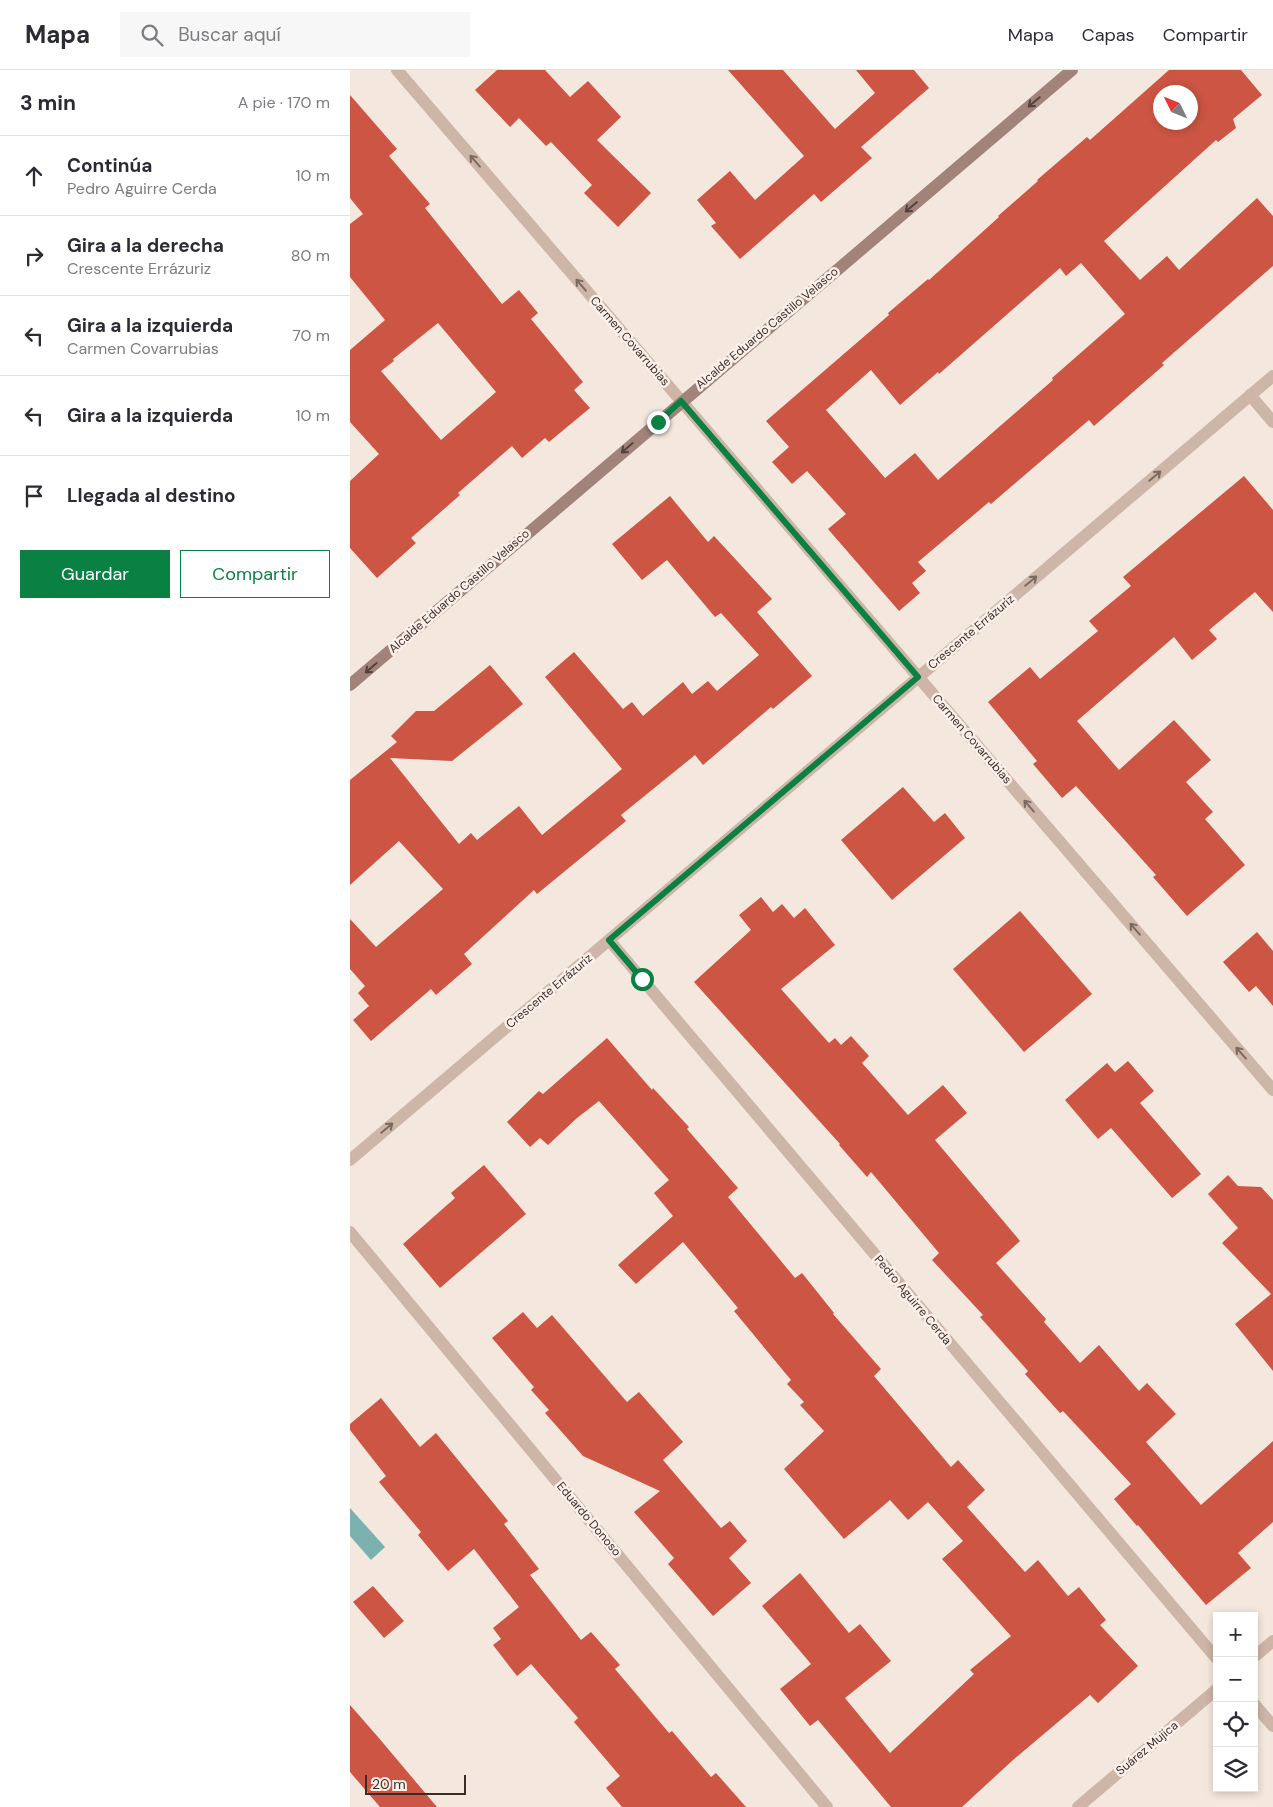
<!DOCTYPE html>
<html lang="es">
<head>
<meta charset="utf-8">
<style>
  body { margin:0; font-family:"DM Sans",sans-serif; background:#f7f7f7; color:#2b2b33 }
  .controls { position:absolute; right:15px; bottom:15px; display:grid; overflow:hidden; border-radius:0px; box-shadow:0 2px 8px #0003 }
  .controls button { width:45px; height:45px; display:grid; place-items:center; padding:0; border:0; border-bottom:1px solid #e1e1e2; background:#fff; color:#2b2b33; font:25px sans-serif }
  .compass { position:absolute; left:803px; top:15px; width:45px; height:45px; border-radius:50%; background:#fff; box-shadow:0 2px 8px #0003; rotate:313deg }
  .scale { position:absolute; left:15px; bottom:12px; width:101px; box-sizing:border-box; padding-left:5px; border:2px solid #392c29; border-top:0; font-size:14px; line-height:18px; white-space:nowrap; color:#392c29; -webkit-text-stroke:4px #fbf1ea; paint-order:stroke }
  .stop { position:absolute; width:15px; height:15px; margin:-11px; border:4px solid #0b8043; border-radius:50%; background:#fff }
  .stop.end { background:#0b8043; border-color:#fff; box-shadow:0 1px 5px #0008 }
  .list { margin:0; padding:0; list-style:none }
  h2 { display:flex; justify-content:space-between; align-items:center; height:65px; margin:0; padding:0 20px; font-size:21px }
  h2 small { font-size:16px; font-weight:400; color:#7c7c81 }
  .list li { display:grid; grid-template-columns:32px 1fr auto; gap:15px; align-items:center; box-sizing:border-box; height:80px; padding:0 20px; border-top:1px solid #e1e1e2 }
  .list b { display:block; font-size:19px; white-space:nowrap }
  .list p { margin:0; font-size:16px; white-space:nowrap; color:#7c7c81 }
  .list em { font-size:16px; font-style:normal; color:#7c7c81 }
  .actions { display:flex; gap:10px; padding:15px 20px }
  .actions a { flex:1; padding:11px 0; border:1px solid #0b8043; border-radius:0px; text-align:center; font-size:18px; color:#0b8043 }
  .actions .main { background:#0b8043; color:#fff }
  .icon { flex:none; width:28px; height:28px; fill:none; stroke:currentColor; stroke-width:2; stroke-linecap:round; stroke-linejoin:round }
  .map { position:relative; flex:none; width:923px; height:1737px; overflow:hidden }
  header { display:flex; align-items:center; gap:30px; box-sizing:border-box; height:70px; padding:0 25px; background:#fff; border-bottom:1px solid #e1e1e2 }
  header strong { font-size:24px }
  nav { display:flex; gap:28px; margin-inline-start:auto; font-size:18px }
  .search { width:350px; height:45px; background:#f7f7f7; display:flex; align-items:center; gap:12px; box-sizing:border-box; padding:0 18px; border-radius:0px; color:#7c7c81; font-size:19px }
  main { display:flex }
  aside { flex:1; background:#fff }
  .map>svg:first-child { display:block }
  .water { fill:#7bb2af }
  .building { fill:#c54; fill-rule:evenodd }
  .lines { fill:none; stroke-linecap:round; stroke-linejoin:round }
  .street { stroke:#cdb5a8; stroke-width:12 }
  .secondary { stroke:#a1837a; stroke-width:12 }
  .oneway { stroke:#53423d }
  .oneway2 { stroke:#7c6a62 }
  .route { stroke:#0b8043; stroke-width:6 }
  .labels { text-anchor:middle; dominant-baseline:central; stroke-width:5; stroke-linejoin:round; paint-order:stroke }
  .street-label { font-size:12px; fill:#392c29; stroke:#fbf1ea }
</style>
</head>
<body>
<header>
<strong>Mapa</strong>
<div class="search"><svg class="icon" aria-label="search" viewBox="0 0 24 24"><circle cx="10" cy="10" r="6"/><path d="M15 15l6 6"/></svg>Buscar aquí</div>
<nav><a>Mapa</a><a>Capas</a><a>Compartir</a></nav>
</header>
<main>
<aside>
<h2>3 min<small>A pie · 170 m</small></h2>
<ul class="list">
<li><svg class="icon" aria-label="ahead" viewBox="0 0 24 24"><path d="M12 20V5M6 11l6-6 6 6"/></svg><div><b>Continúa</b><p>Pedro Aguirre Cerda</p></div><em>10 m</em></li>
<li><svg class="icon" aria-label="right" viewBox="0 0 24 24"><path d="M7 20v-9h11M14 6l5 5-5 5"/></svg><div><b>Gira a la derecha</b><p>Crescente Errázuriz</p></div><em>80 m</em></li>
<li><svg class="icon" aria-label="left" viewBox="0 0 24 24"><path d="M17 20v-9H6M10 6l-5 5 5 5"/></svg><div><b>Gira a la izquierda</b><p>Carmen Covarrubias</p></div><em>70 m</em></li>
<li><svg class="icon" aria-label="left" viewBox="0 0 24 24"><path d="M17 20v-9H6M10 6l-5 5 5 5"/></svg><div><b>Gira a la izquierda</b></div><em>10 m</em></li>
<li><svg class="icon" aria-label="arrive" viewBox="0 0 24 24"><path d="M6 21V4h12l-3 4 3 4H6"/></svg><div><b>Llegada al destino</b></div></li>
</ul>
<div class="actions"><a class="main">Guardar</a><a>Compartir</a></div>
</aside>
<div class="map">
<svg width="923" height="1737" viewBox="0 0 923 1737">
  <rect width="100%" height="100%" fill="#f4e7de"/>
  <path class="water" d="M 0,1438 L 35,1477 L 21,1490 L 0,1466 Z"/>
  <g class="building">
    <path d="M 147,0 L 195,0 L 220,27 L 238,11 L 271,47 L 247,70 L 301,123 L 268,157 L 234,123 L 242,115 L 201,72 L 196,76 L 169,48 L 160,57 L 125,20 Z"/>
    <path d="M 378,0 L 433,0 L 485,59 L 525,23 L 506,0 L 564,0 L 579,18 L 511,77 L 522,88 L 471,132 L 464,124 L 390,189 L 361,156 L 366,153 L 347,130 L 380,101 L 405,130 L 454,86 Z"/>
    <path d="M 819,0 L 891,0 L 912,25 L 883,49 L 886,58 L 868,72 L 866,70 L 754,171 L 790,210 L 817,186 L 829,200 L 907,128 L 923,146 L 923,196 L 812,293 L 814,295 L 744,356 L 739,350 L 641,434 L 639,432 L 568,492 L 576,501 L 562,513 L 570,523 L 549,541 L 478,459 L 496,444 L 457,401 L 442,414 L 422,392 L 439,377 L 416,351 L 539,245 L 538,243 L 578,209 L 579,210 L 649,147 L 648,146 L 688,111 L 687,110 L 737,67 L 740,70 ZM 810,22 L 840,22 L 840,52 L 810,52 ZM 731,193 L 775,244 L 702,308 L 703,310 L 588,410 L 565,383 L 535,408 L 476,340 L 521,300 L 550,335 L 588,302 L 589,304 L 710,198 L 716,206 Z"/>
    <path d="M 0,25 L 47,79 L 39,86 L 80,134 L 75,138 L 152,234 L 169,220 L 188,243 L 181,249 L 233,312 L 224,320 L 240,338 L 199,372 L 195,368 L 172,388 L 162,376 L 108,423 L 110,425 L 61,468 L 66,473 L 27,508 L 0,478 L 0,411 L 29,384 L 0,352 L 0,280 L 35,250 L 0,207 L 0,154 L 13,144 L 0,128 ZM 88,253 L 146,322 L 91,370 L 31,301 L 44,291 L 43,289 Z"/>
    <path d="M 894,406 L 923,440 L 923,542 L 905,522 L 859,560 L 867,569 L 842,590 L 824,567 L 727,651 L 769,700 L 824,650 L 861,690 L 836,712 L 863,742 L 855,749 L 895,795 L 837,846 L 803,807 L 806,805 L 726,716 L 712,728 L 683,694 L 687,691 L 638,632 L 680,597 L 690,609 L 748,561 L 739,551 L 781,516 L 773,507 Z"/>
    <path d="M 320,426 L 358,472 L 364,466 L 422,529 L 407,542 L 462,606 L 423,639 L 421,637 L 353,695 L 345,685 L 271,745 L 276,751 L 187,824 L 184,820 L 114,884 L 122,894 L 86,925 L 81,919 L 21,971 L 3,950 L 19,936 L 8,923 L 15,916 L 0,899 L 0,849 L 26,877 L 93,819 L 49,771 L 0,815 L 0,710 L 47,672 L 41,666 L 66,641 L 84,641 L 140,595 L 173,634 L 102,691 L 40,688 L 109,774 L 121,763 L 127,770 L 169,736 L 192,765 L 272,699 L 195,607 L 224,582 L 273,639 L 282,632 L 293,646 L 333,612 L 342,624 L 358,611 L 367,621 L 409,585 L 371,543 L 365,547 L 317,490 L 292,510 L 262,474 Z"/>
    <path d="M 553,717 L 584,752 L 595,743 L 615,768 L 542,830 L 491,770 Z"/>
    <path d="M 411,827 L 423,842 L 432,834 L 444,848 L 455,838 L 485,875 L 431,919 L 479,973 L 485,968 L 491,975 L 501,966 L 519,986 L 512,993 L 558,1045 L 593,1015 L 617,1043 L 585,1070 L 670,1171 L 646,1193 L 696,1249 L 694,1252 L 730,1293 L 749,1275 L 789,1321 L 797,1313 L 826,1344 L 796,1372 L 851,1435 L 923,1371 L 923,1452 L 888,1483 L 901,1498 L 856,1535 L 788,1455 L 787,1456 L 764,1429 L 781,1414 L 713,1341 L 710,1343 L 675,1304 L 678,1301 L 630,1247 L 633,1245 L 582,1190 L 589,1183 L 521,1102 L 517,1107 L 489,1075 L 490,1074 L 344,912 L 401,860 L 389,845 Z"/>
    <path d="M 670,841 L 742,924 L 674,982 L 603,899 Z"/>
    <path d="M 907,862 L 923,881 L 923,936 L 906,916 L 899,922 L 873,892 Z"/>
    <path d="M 257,968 L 302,1020 L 303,1018 L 339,1057 L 337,1059 L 388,1118 L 378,1127 L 445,1208 L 452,1203 L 484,1243 L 483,1244 L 531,1299 L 524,1306 L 601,1397 L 608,1390 L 635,1420 L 617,1437 L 675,1502 L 688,1490 L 718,1526 L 729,1517 L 756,1550 L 750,1555 L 788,1596 L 748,1633 L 740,1625 L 663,1690 L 612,1737 L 541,1737 L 468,1650 L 460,1656 L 430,1619 L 461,1594 L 412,1536 L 450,1503 L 499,1563 L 510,1554 L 541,1591 L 495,1628 L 540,1683 L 624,1604 L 620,1600 L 661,1566 L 592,1489 L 613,1471 L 578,1432 L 558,1450 L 540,1430 L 494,1469 L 434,1399 L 474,1361 L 450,1335 L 454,1332 L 437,1314 L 441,1310 L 384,1241 L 388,1238 L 333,1172 L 286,1214 L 268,1195 L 323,1146 L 304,1123 L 319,1110 L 249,1031 L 227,1048 L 198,1075 L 190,1068 L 180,1077 L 157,1052 L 189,1021 L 193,1024 Z"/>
    <path d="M 778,991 L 804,1021 L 790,1033 L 851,1104 L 822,1128 L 761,1058 L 748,1069 L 715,1030 L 757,993 L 765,1002 Z"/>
    <path d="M 134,1095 L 176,1144 L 90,1218 L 53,1174 L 105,1128 L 101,1123 Z"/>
    <path d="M 878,1105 L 888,1116 L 911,1117 L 923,1130 L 923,1301 L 885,1254 L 921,1224 L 872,1173 L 888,1158 L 858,1124 Z"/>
    <path d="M 173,1242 L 187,1258 L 202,1245 L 277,1332 L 289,1322 L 333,1372 L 313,1390 L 371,1458 L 380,1451 L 397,1471 L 379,1488 L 401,1513 L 363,1546 L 318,1494 L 324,1488 L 284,1442 L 310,1421 L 233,1386 L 195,1343 L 199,1340 L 181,1320 L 184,1317 L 142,1268 Z"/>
    <path d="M 31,1328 L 70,1377 L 86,1363 L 158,1451 L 154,1454 L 189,1499 L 180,1505 L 231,1570 L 241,1562 L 270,1595 L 265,1599 L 319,1663 L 322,1661 L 361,1707 L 366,1703 L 396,1737 L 272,1737 L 256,1718 L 270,1706 L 224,1652 L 228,1648 L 181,1594 L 167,1606 L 143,1575 L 151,1569 L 143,1558 L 169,1537 L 124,1479 L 98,1501 L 68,1465 L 71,1462 L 29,1412 L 36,1406 L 0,1360 L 0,1354 Z"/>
    <path d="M 23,1516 L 54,1551 L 34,1568 L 3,1532 Z"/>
    <path d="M 0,1635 L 28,1667 L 87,1737 L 30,1737 L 0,1702 Z"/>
  </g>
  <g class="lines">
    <g class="street">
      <path d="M 47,0 L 923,1020"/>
      <path d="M 900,325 L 923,352"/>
      <path d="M 259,870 L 867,1589"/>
      <path d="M 0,1090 L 923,306"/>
      <path d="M 0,1162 L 477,1737"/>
      <path d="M 904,1587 L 923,1571"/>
      <path d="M 904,1634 L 923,1656"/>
      <path d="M 728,1737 L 867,1619"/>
    </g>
    <path class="secondary" d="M 0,615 L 722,0"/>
  </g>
  <defs><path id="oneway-shaft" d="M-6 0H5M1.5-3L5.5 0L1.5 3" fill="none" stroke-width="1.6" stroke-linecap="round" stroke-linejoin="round" transform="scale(1.25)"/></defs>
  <g class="oneway">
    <use href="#oneway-shaft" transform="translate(684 32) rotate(140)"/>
    <use href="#oneway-shaft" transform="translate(561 137) rotate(140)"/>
    <use href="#oneway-shaft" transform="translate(277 378) rotate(139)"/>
    <use href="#oneway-shaft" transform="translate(21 598) rotate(139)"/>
  </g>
  <g class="oneway2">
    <use href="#oneway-shaft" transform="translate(125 91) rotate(-131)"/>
    <use href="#oneway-shaft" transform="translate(231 215) rotate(-131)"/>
    <use href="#oneway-shaft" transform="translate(805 406) rotate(-40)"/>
    <use href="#oneway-shaft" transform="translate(681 511) rotate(-40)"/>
    <use href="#oneway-shaft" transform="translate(679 736) rotate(-131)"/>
    <use href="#oneway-shaft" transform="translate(785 859) rotate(-131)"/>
    <use href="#oneway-shaft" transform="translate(891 983) rotate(-131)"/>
    <use href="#oneway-shaft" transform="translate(37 1058) rotate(-40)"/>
  </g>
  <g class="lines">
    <path class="route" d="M 292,909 L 259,870 L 568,607 L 331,331 L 308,352"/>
  </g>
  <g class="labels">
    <g class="street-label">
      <text transform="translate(417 258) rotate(-40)">Alcalde Eduardo Castillo Velasco</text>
      <text transform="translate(280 271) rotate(49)">Carmen Covarrubias</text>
      <text transform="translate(109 521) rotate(-41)">Alcalde Eduardo Castillo Velasco</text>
      <text transform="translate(621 562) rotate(-40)">Crescente Errázuriz</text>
      <text transform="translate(622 669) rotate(49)">Carmen Covarrubias</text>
      <text transform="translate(199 921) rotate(-40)">Crescente Errázuriz</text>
      <text transform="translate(563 1230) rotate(50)">Pedro Aguirre Cerda</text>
      <text transform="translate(239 1449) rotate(50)">Eduardo Donoso</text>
      <text transform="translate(797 1678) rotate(-40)">Suárez Mujica</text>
    </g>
  </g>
</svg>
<div class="controls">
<button>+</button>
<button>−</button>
<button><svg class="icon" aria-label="locate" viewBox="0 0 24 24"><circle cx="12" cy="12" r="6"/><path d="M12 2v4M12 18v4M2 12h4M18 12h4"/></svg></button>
<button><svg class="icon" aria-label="layers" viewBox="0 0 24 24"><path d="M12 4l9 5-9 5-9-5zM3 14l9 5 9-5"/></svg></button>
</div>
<svg class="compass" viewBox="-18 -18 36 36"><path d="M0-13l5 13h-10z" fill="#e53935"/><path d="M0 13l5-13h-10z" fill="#7c7c81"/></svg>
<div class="scale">20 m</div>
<div class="stop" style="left:292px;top:909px"></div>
<div class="stop end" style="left:308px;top:352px"></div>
</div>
</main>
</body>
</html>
